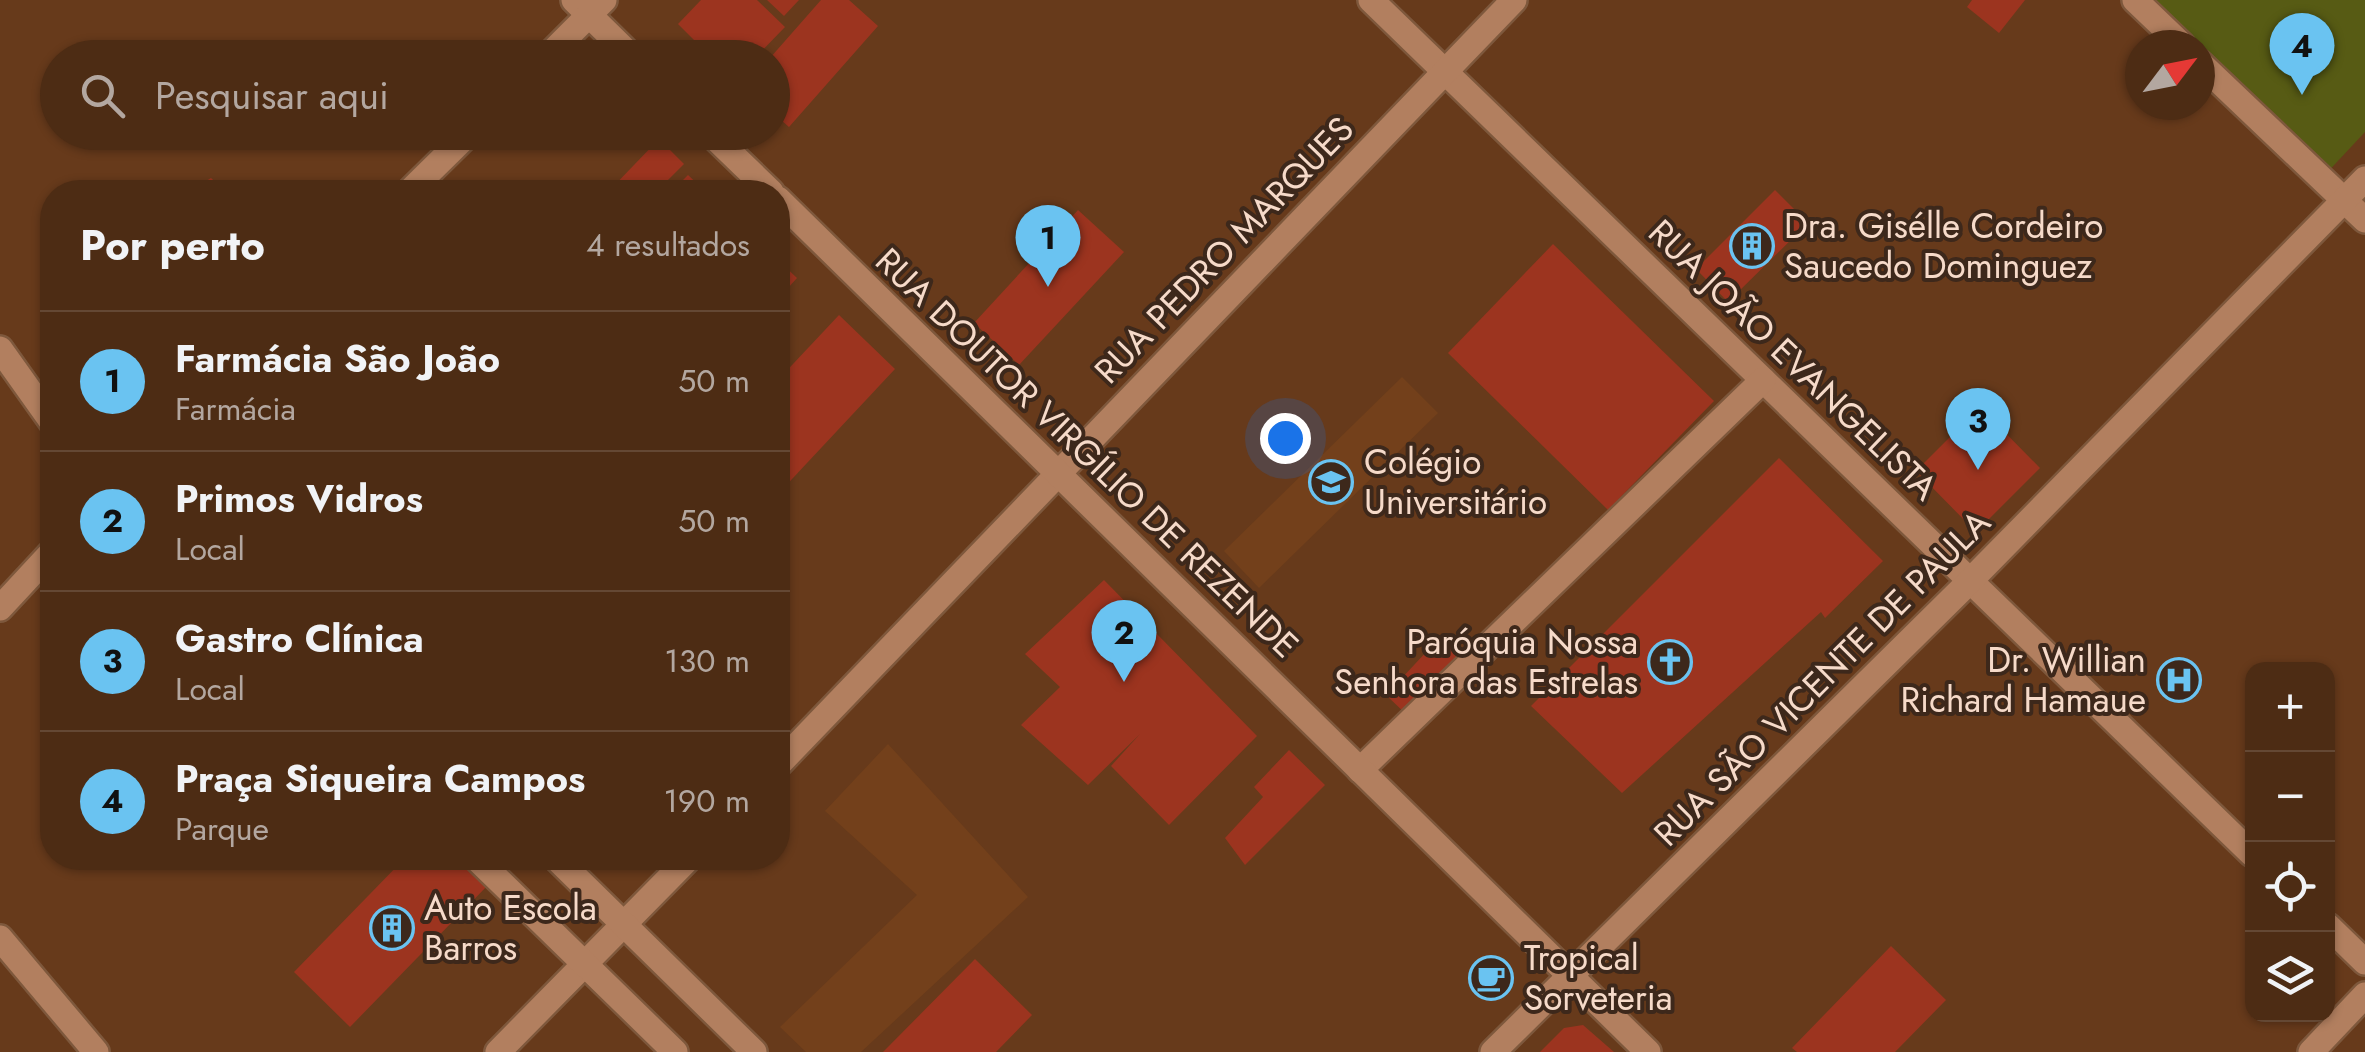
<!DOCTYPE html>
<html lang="pt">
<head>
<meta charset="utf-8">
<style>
  body { margin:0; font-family:Jost,sans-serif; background:#54341d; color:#f1f3f6 }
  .controls { position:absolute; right:30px; bottom:30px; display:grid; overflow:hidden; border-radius:20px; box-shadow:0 2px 8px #0004 }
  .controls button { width:90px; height:90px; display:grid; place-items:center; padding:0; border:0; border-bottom:2px solid #644834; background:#4d2c14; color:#f1f3f6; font:50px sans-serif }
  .compass { position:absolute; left:2125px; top:30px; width:90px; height:90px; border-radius:50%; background:#4d2c14; box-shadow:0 2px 8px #0004; rotate:58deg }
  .you { position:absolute; left:1285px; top:438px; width:35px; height:35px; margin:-25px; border:8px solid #fff; border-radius:50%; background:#1a73e8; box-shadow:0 0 0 15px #1a73e833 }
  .badge { display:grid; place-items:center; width:65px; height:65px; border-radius:50%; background:#6ac3f1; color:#111; font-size:32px; font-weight:700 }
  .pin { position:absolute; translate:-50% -82px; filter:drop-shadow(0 2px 5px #0008) }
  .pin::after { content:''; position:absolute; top:52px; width:35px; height:30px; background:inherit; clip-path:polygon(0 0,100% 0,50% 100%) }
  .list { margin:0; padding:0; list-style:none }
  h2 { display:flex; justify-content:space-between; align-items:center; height:130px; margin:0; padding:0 40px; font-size:42px }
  h2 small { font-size:32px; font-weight:400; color:#b3a7a0 }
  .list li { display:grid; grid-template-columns:65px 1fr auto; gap:30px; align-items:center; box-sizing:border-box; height:140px; padding:0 40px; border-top:2px solid #644834 }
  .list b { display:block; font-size:38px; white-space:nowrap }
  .list p { margin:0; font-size:32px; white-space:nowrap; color:#b3a7a0 }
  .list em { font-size:32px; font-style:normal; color:#b3a7a0 }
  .icon { flex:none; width:55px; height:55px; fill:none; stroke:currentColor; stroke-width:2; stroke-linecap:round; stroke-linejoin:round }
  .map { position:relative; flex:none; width:2365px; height:1052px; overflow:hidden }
  .search { position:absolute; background:#4d2c14; box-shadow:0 2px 8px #0004; left:40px; top:40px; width:750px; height:110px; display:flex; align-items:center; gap:25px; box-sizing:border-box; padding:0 35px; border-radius:55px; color:#b3a7a0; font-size:38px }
  .panel { position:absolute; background:#4d2c14; box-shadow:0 2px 8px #0004; left:40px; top:180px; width:750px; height:690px; border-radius:40px }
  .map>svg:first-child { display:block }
  .built { fill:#73401b }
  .green { fill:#575b14 }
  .building { fill:#9c341f }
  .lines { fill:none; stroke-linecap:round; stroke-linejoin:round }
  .street-casing { stroke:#7e583c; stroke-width:30 }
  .secondary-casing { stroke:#7e583c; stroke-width:30 }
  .street { stroke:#b27f5f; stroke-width:25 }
  .secondary { stroke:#b27f5f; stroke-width:25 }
  .labels { text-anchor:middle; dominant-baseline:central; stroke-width:8; stroke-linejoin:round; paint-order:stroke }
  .poi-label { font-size:35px; fill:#f6dac9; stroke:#3d281b; text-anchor:start }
  .street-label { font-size:35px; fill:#f6dac9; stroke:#3d281b }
</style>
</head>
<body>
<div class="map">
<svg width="2365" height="1052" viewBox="0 0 2365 1052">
  <rect width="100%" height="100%" fill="#673a1b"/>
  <g class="built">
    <path d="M 1402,377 L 1438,413 L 1259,588 L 1224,551 Z"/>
    <path d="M 888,744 L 1028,897 L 861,1052 L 806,1052 L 780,1027 L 917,895 L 825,811 Z"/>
  </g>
  <path class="green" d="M 2143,0 L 2365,0 L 2365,132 L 2322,178 L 2200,57 L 2200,45 L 2188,45 Z"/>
  <g class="building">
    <path d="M 701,0 L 757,0 L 785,27 L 755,58 L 712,58 L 678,24 Z"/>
    <path d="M 767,0 L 799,0 L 784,16 Z"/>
    <path d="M 821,0 L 849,0 L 878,26 L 789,127 L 772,112 L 772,58 L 770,58 Z"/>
    <path d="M 1972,0 L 2025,0 L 1999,33 L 1967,7 Z"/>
    <path d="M 659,139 L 684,164 L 656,192 L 608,192 Z"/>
    <path d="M 688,175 L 706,192 L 671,192 Z"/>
    <path d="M 211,178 L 226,192 L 170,192 L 181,181 L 193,189 Z"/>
    <path d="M 1775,190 L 1808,223 L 1728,302 L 1696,269 Z"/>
    <path d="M 1078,210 L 1124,252 L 1019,365 L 974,323 Z"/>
    <path d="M 1553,244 L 1714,401 L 1608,510 L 1448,353 Z"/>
    <path d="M 778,260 L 797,278 L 778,299 Z"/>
    <path d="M 839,315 L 895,369 L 778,494 L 778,380 Z"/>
    <path d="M 1980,407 L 2040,468 L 1976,532 L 1916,471 Z"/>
    <path d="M 1779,458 L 1883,561 L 1825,618 L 1821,612 L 1622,793 L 1531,706 Z"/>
    <path d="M 1104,580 L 1257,736 L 1169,825 L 1111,766 L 1140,734 L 1088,785 L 1021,725 L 1060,687 L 1025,654 Z"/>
    <path d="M 1443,634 L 1465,655 L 1407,715 L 1386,695 Z"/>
    <path d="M 1289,750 L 1325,785 L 1245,865 L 1225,838 L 1263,797 L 1254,787 Z"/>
    <path d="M 405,858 L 463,858 L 489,884 L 350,1027 L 294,972 Z"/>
    <path d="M 1891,946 L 1946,1000 L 1895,1052 L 1797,1052 L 1792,1048 Z"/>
    <path d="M 975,959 L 1032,1015 L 996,1052 L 883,1052 Z"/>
    <path d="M 1583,1025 L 1614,1052 L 1540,1052 L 1564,1028 Z"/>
  </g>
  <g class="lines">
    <g class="street-casing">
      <g id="street">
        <path d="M 1371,0 L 2252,854"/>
        <path d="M 2135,0 L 2182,45"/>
        <path d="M 2200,63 L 2365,220"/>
        <path d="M 0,349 L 52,422"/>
        <path d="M 778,765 L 1514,0"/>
        <path d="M 1360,770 L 1763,380"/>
        <path d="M 2328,926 L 2365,962"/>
        <path d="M 0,938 L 96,1052"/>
        <path d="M 498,1052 L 689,858"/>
        <path d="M 1493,1052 L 1970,581 L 2365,179"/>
        <path d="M 2311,1052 L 2365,995"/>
      </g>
    </g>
    <g class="secondary-casing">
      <g id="secondary">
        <path d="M 574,0 L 633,58"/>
        <path d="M 546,58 L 604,0"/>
        <path d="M 709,132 L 771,192"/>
        <path d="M 409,192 L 470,132"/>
        <path d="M 778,199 L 1648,1052"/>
        <path d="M 0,608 L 52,552"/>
        <path d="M 476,858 L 675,1052"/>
        <path d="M 556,858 L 754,1052"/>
      </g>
    </g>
    <use href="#street" class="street"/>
    <use href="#secondary" class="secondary"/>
  </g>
  <defs>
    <g id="building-ring" transform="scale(2.25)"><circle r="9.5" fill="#3d281b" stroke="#6ac3f1" stroke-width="1.5"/><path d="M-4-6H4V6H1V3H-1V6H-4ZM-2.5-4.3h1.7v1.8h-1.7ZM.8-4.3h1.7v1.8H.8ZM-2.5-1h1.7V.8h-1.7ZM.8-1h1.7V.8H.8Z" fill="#6ac3f1"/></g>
    <g id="school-ring" transform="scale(2.25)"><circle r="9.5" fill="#3d281b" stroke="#6ac3f1" stroke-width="1.5"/><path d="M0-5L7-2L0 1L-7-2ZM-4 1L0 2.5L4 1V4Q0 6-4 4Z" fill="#6ac3f1"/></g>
    <g id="church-ring" transform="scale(2.25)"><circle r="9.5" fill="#3d281b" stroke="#6ac3f1" stroke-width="1.5"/><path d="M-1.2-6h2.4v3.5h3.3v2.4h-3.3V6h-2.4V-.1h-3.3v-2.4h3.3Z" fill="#6ac3f1"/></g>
    <g id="hospital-ring" transform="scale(2.25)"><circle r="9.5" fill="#3d281b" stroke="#6ac3f1" stroke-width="1.5"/><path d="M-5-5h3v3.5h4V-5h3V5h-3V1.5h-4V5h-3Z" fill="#6ac3f1"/></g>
    <g id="cafe-ring" transform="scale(2.25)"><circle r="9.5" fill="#3d281b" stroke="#6ac3f1" stroke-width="1.5"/><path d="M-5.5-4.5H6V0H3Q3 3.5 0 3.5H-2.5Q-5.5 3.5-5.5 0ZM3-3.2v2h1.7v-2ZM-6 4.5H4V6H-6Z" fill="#6ac3f1"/></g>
  </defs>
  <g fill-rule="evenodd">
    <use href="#building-ring" x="1752" y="246"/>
    <use href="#school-ring" x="1331" y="482"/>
    <use href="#church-ring" x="1670" y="662"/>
    <use href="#hospital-ring" x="2179" y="680"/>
    <use href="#building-ring" x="392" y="928"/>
    <use href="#cafe-ring" x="1491" y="978"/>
  </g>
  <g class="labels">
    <g class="poi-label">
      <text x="1784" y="226">Dra. Gisélle Cordeiro<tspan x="1784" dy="40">Saucedo Dominguez</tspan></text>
      <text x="1364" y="462">Colégio<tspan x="1364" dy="40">Universitário</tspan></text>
      <text x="1638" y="642" text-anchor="end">Paróquia Nossa<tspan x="1638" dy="40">Senhora das Estrelas</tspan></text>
      <text x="2146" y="660" text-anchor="end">Dr. Willian<tspan x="2146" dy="40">Richard Hamaue</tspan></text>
      <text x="424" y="908">Auto Escola<tspan x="424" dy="40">Barros</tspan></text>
      <text x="1524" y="958">Tropical<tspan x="1524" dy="40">Sorveteria</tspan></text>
    </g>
    <g class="street-label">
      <text transform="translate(1224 250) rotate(-46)">RUA PEDRO MARQUES</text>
      <text transform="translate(1793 360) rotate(44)">RUA JOÃO EVANGELISTA</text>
      <text transform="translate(1087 453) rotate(44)">RUA DOUTOR VIRGÍLIO DE REZENDE</text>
      <text transform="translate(1822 678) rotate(-45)">RUA SÃO VICENTE DE PAULA</text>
    </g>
  </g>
</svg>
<div class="controls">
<button>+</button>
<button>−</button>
<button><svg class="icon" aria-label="locate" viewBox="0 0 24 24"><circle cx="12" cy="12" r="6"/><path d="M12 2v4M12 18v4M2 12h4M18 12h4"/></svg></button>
<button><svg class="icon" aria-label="layers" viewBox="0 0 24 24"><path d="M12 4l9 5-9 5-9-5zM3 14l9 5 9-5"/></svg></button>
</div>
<svg class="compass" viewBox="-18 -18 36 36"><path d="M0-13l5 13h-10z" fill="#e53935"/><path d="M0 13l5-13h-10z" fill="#b3a7a0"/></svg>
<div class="you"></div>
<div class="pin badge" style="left:1048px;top:287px">1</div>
<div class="pin badge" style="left:1124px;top:682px">2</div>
<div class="pin badge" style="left:1978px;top:470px">3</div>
<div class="pin badge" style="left:2302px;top:95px">4</div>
<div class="search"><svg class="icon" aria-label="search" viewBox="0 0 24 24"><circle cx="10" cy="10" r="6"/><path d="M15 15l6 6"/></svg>Pesquisar aqui</div>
<section class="panel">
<h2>Por perto<small>4 resultados</small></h2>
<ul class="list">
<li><span class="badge">1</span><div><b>Farmácia São João</b><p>Farmácia</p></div><em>50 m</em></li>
<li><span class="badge">2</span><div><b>Primos Vidros</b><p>Local</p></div><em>50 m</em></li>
<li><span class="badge">3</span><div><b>Gastro Clínica</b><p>Local</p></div><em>130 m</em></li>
<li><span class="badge">4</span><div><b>Praça Siqueira Campos</b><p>Parque</p></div><em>190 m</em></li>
</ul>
</section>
</div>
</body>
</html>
